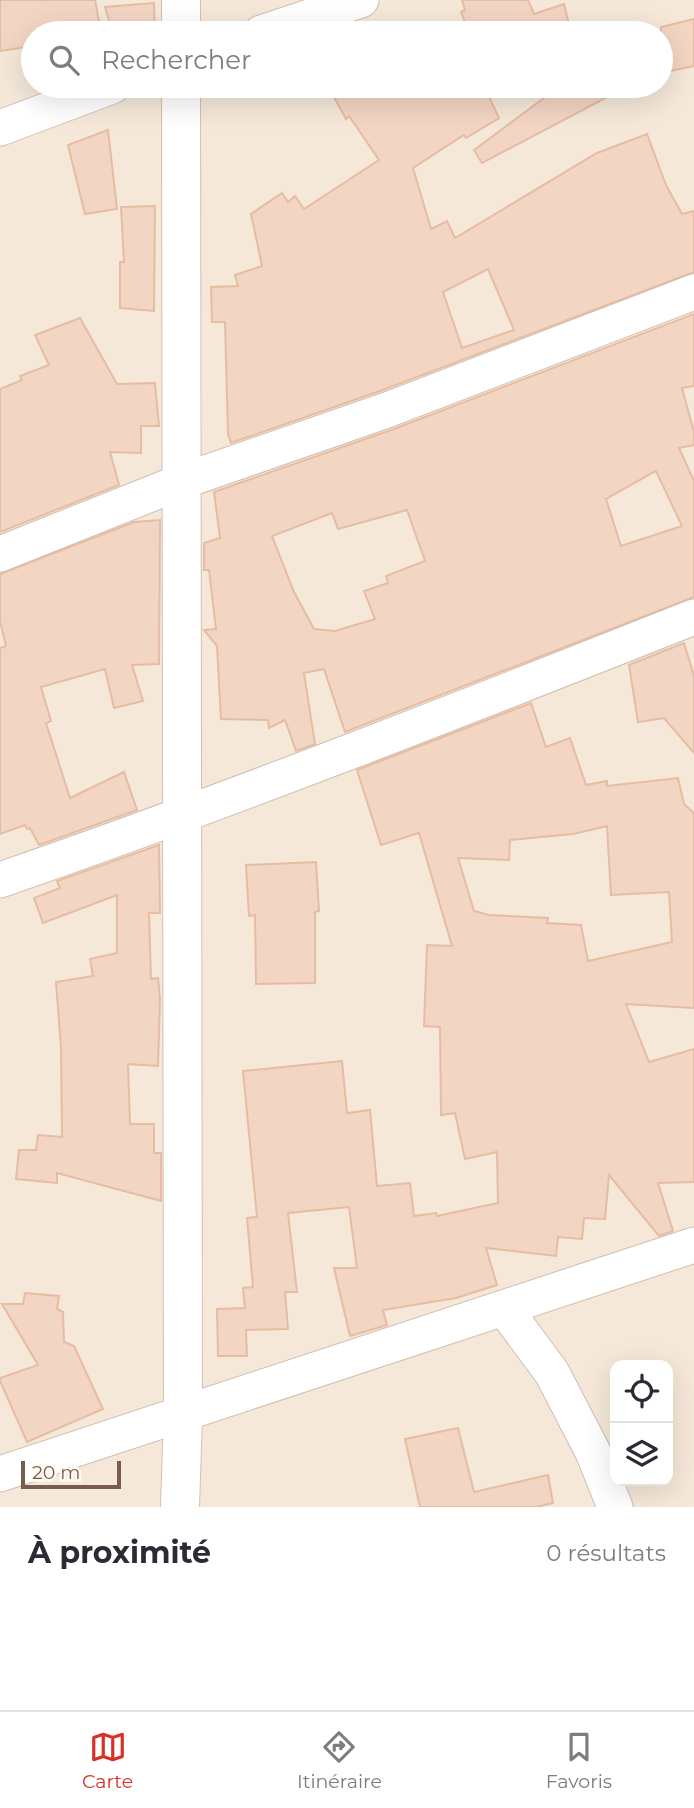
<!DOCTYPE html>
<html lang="fr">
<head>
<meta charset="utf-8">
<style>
  body { margin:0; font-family:Montserrat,sans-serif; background:#f7f7f7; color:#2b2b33 }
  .controls { position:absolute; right:21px; bottom:21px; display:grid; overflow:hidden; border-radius:14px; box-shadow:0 7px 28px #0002 }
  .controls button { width:63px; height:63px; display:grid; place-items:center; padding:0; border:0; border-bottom:2px solid #e1e1e2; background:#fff; color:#2b2b33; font:35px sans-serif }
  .scale { position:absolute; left:21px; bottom:18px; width:100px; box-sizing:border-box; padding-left:7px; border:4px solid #795c4d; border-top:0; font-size:19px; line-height:24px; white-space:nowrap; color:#795c4d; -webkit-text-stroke:5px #fffaf2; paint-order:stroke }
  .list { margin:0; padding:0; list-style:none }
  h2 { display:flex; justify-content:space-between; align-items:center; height:91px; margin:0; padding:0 28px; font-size:30px }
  h2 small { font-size:23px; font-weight:400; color:#7c7c81 }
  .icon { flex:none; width:38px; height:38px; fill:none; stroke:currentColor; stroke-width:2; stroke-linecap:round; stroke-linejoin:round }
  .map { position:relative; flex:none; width:694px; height:1507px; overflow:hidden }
  .search { position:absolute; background:#fff; box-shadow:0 7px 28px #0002; left:21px; right:21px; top:21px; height:77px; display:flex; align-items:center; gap:18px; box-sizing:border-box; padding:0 24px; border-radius:38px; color:#7c7c81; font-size:26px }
  .sheet { height:203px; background:#fff }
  nav { display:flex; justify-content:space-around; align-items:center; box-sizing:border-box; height:98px; border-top:2px solid #e1e1e2; background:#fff; font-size:19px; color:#7c7c81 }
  nav a { display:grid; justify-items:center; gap:4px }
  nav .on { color:#d93025 }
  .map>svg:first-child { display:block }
  .residential { fill:#f5e8d9; fill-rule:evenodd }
  .building { fill:#f3d5c3; stroke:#e6bca3; stroke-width:2; fill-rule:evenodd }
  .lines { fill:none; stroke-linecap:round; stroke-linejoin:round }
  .minor-casing { stroke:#d0beb0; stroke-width:37 }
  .secondary-casing { stroke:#d6c0b0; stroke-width:40 }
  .minor { stroke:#fff; stroke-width:35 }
  .secondary { stroke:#fff; stroke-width:38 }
</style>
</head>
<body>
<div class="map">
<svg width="694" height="1507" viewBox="0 0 694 1507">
  <rect width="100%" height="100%" fill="#fdf6eb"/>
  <path class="residential" d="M 0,0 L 694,0 L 694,1507 L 0,1507 ZM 33,33 L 661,33 L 661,86 L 33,86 ZM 615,1365 L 668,1365 L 668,1481 L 615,1481 Z"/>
  <g class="building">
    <path d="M 0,0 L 95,0 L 100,27 L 63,33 L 33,33 L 33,46 L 0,51 Z"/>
    <path d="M 462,0 L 528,0 L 534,14 L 564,4 L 571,33 L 469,33 L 461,12 L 465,10 Z"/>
    <path d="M 154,3 L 155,33 L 113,33 L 105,7 Z"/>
    <path d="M 694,19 L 694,66 L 661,73 L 661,27 Z"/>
    <path d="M 328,86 L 484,86 L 499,118 L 466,138 L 464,135 L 413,168 L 431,229 L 447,221 L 455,238 L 597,153 L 647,134 L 666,185 L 682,214 L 694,211 L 694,272 L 380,391 L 231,443 L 228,434 L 225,322 L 212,322 L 211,287 L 238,286 L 235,275 L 262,266 L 251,214 L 282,193 L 288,202 L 295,196 L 304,209 L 379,160 L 349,116 L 346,119 ZM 488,269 L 514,330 L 462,348 L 443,292 Z"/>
    <path d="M 560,86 L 628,86 L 482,163 L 474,150 Z"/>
    <path d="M 108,130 L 117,209 L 85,214 L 68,145 Z"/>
    <path d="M 155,206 L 154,311 L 120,308 L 120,262 L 124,262 L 121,207 Z"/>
    <path d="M 694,314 L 694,386 L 682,388 L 694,432 L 694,445 L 679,448 L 694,481 L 694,597 L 345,732 L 324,669 L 304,673 L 315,744 L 296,751 L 285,720 L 269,728 L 268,720 L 221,719 L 217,646 L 204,630 L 216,629 L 209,570 L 204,570 L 204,543 L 220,538 L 214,492 L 394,429 ZM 656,471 L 682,526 L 621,546 L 606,499 ZM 407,510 L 425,561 L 386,576 L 388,583 L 364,591 L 375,619 L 335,631 L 314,629 L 294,592 L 272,536 L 332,513 L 338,529 Z"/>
    <path d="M 80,318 L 117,384 L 155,383 L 159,426 L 141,426 L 141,453 L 110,452 L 119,485 L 0,532 L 0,389 L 22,380 L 20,376 L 49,365 L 35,335 Z"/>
    <path d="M 160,520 L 159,664 L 132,665 L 143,701 L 114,708 L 105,669 L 41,687 L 51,721 L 46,723 L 70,798 L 124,772 L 137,810 L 39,845 L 30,828 L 27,829 L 25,825 L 0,834 L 0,648 L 6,646 L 0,621 L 0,574 L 134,522 Z"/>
    <path d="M 684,643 L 694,676 L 694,753 L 664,718 L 638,722 L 629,665 Z"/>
    <path d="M 531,703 L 546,747 L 570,738 L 586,785 L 607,781 L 607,786 L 678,778 L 684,804 L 694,813 L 694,1008 L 626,1004 L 649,1062 L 694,1049 L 694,1182 L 658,1183 L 673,1231 L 659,1236 L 609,1175 L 605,1219 L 584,1218 L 582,1239 L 558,1237 L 556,1256 L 486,1248 L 497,1285 L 456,1298 L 383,1310 L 387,1325 L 350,1336 L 334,1268 L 357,1268 L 349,1207 L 288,1213 L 297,1292 L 285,1292 L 288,1329 L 246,1330 L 247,1356 L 218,1356 L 217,1309 L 245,1308 L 243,1288 L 253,1287 L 247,1218 L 257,1217 L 243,1071 L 342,1061 L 347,1113 L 370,1110 L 377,1186 L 410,1183 L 414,1216 L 436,1213 L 437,1216 L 498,1203 L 497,1152 L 465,1159 L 455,1113 L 441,1115 L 440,1027 L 424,1026 L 427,945 L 452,946 L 419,833 L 381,845 L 357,770 ZM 607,826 L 611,895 L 669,892 L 672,942 L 588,961 L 581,925 L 547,923 L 548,918 L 489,915 L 474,911 L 458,858 L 509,860 L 510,840 L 573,834 Z"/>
    <path d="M 159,845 L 160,913 L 149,913 L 151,979 L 158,978 L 160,999 L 158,1066 L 128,1064 L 130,1124 L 154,1124 L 154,1153 L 161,1153 L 161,1201 L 57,1173 L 57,1183 L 16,1179 L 19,1150 L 36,1150 L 38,1135 L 62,1137 L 61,1047 L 56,982 L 93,976 L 90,959 L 117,953 L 117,895 L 43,923 L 34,898 L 60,888 L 57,881 Z"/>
    <path d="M 316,862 L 319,911 L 315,912 L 315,983 L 256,984 L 255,915 L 249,916 L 246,865 Z"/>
    <path d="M 25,1293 L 59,1296 L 57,1309 L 63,1312 L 64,1342 L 74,1346 L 103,1409 L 27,1442 L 0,1381 L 0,1378 L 38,1365 L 2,1304 L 23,1304 Z"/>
    <path d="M 458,1428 L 474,1492 L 548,1475 L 553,1503 L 536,1507 L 420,1507 L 405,1439 Z"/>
  </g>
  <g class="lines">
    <g class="minor-casing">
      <g id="minor">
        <path d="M 261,33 L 361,0"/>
        <path d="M 0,128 L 112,86"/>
        <path d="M 0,554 L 183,481 L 387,410 L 694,292"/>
        <path d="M 0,880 C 234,799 464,708 694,617"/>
        <path d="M 504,1308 L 552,1373 L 593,1452 L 615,1507"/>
        <path d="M 0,1474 L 694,1245"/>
      </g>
    </g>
    <g class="secondary-casing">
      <g id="secondary">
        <path d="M 181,0 L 181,33"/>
        <path d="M 180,1507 L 183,1416 L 181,86"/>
      </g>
    </g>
    <use href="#minor" class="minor"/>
    <use href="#secondary" class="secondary"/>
  </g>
</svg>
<div class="controls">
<button><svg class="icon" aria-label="locate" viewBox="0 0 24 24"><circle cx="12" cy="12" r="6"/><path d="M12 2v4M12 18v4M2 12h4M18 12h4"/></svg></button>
<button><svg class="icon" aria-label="layers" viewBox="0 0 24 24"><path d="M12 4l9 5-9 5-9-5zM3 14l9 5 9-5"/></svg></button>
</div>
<div class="scale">20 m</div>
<div class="search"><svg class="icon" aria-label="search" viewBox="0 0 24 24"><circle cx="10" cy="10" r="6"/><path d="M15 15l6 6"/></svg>Rechercher</div>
</div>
<section class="sheet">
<h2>À proximité<small>0 résultats</small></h2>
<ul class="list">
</ul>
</section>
<nav>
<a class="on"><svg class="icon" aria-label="map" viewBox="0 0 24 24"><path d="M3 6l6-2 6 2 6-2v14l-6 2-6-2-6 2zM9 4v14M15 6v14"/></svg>Carte</a>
<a><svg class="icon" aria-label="directions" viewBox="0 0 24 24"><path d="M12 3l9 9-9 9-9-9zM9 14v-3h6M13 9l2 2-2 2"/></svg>Itinéraire</a>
<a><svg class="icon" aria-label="saved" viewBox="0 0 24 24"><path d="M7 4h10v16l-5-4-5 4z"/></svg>Favoris</a>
</nav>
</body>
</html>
